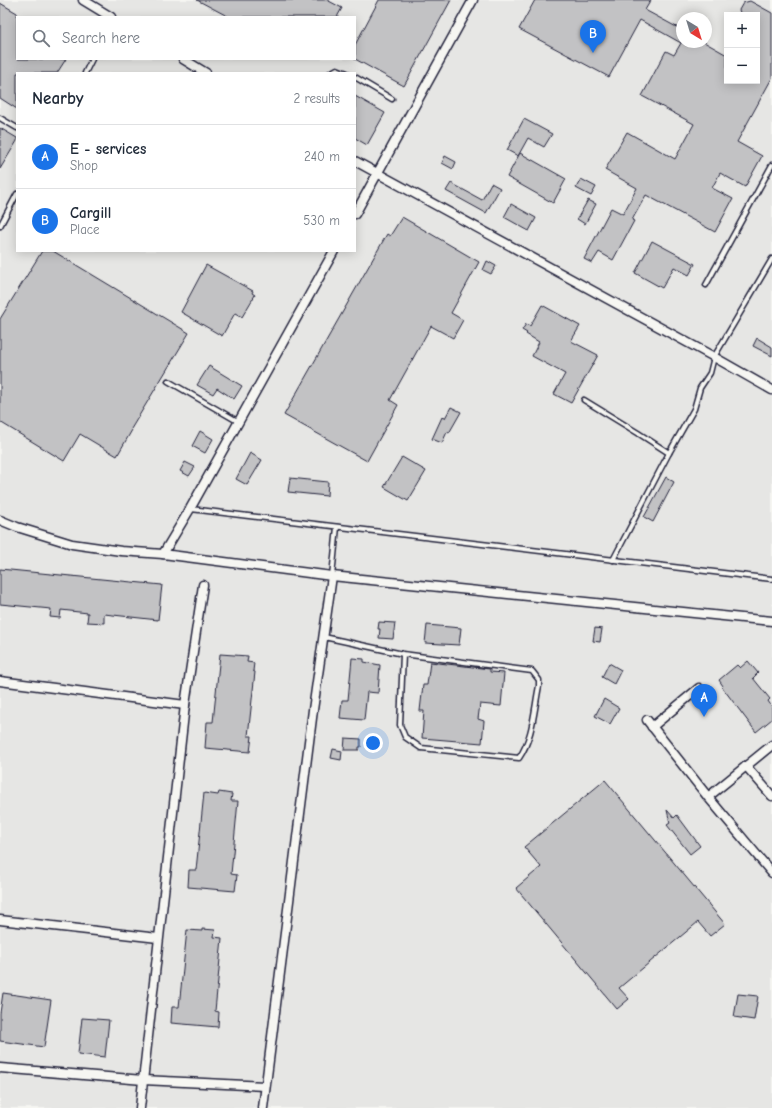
<!DOCTYPE html>
<html lang="en">
<head>
<meta charset="utf-8">
<style>
  body { margin:0; font-family:"Comic Neue",sans-serif; background:#f6f6f7; color:#1f2937 }
  .controls { position:absolute; right:12px; top:12px; display:grid; overflow:hidden; border-radius:0px; box-shadow:0 2px 10px #0003 }
  .controls button { width:36px; height:36px; display:grid; place-items:center; padding:0; border:0; border-bottom:1px solid #e0e1e3; background:#fff; color:#1f2937; font:20px sans-serif }
  .compass { position:absolute; left:676px; top:12px; width:36px; height:36px; border-radius:50%; background:#fff; box-shadow:0 2px 10px #0003; rotate:142deg }
  .you { position:absolute; left:373px; top:743px; width:14px; height:14px; margin:-10px; border:3px solid #fff; border-radius:50%; background:#1a73e8; box-shadow:0 0 0 6px #1a73e833 }
  .badge { display:grid; place-items:center; width:26px; height:26px; border-radius:50%; background:#1a73e8; color:#fff; font-size:13px; font-weight:700 }
  .pin { position:absolute; translate:-50% -33px; filter:drop-shadow(0 1px 2px #0008) }
  .pin::after { content:''; position:absolute; top:21px; width:14px; height:12px; background:inherit; clip-path:polygon(0 0,100% 0,50% 100%) }
  .list { margin:0; padding:0; list-style:none }
  h2 { display:flex; justify-content:space-between; align-items:center; height:52px; margin:0; padding:0 16px; font-size:17px }
  h2 small { font-size:13px; font-weight:400; color:#747a83 }
  .list li { display:grid; grid-template-columns:26px 1fr auto; gap:12px; align-items:center; box-sizing:border-box; height:64px; padding:0 16px; border-top:1px solid #e0e1e3 }
  .list b { display:block; font-size:15px; white-space:nowrap }
  .list p { margin:0; font-size:13px; white-space:nowrap; color:#747a83 }
  .list em { font-size:13px; font-style:normal; color:#747a83 }
  .icon { flex:none; width:22px; height:22px; fill:none; stroke:currentColor; stroke-width:2; stroke-linecap:round; stroke-linejoin:round }
  .map { position:relative; flex:none; width:772px; height:1108px; overflow:hidden }
  .search { position:absolute; background:#fff; box-shadow:0 2px 10px #0003; left:16px; top:16px; width:340px; height:44px; display:flex; align-items:center; gap:10px; box-sizing:border-box; padding:0 14px; border-radius:0px; color:#747a83; font-size:15px }
  .panel { position:absolute; background:#fff; box-shadow:0 2px 10px #0003; left:16px; top:72px; width:340px; height:180px; border-radius:0px }
  .map>svg:first-child { display:block }
  .built { fill:#e6e6e4; fill-rule:evenodd }
  .building { fill:#c2c2c4; stroke:#22223b }
  .lines { fill:none; stroke-linecap:round; stroke-linejoin:round }
  .service-casing { stroke:#22223b; stroke-width:7 }
  .minor-casing { stroke:#22223b; stroke-width:11 }
  .service { stroke:#f6f6f2; stroke-width:4 }
  .minor { stroke:#f6f6f2; stroke-width:8 }
</style>
</head>
<body>
<div class="map">
<svg width="772" height="1108" viewBox="0 0 772 1108">
  <rect width="100%" height="100%" fill="#f6f6f2"/>
  <filter id="ink" filterUnits="userSpaceOnUse"><feTurbulence type="fractalNoise" baseFrequency=".025" numOctaves="2"/><feDisplacementMap in="SourceGraphic" scale="8" xChannelSelector="R" yChannelSelector="G"/><feConvolveMatrix kernelMatrix="1 2 1 2 8 2 1 2 1" color-interpolation-filters="sRGB"/></filter>
  <g filter="url(#ink)">
    <path class="built" d="M 0,0 L 772,0 L 772,1108 L 0,1108 ZM 727,15 L 757,15 L 757,81 L 727,81 ZM 17,17 L 355,17 L 355,59 L 17,59 ZM 682,18 L 706,18 L 706,42 L 682,42 ZM 17,73 L 355,73 L 355,251 L 17,251 Z"/>
    <g class="building">
      <path d="M 197,0 L 327,0 L 342,8 L 337,17 L 229,17 Z"/>
      <path d="M 379,0 L 451,0 L 404,86 L 355,59 L 355,45 Z"/>
      <path d="M 535,0 L 651,0 L 645,10 L 682,30 L 682,42 L 704,42 L 727,55 L 727,81 L 757,81 L 757,15 L 741,15 L 739,10 L 743,3 L 750,1 L 772,13 L 772,78 L 737,142 L 762,156 L 745,187 L 720,173 L 712,188 L 733,199 L 715,232 L 646,195 L 632,220 L 634,221 L 613,260 L 599,252 L 592,263 L 584,259 L 611,208 L 623,214 L 637,188 L 605,170 L 627,132 L 675,159 L 694,124 L 642,96 L 666,51 L 674,55 L 681,43 L 640,20 L 609,77 L 519,29 Z"/>
      <path d="M 0,3 L 17,13 L 17,59 L 66,59 L 57,73 L 17,73 L 17,109 L 0,98 Z"/>
      <path d="M 355,96 L 385,113 L 367,145 L 355,138 Z"/>
      <path d="M 524,119 L 552,134 L 544,147 L 528,138 L 518,156 L 507,150 Z"/>
      <path d="M 0,128 L 17,138 L 17,141 L 0,169 Z"/>
      <path d="M 520,153 L 566,179 L 553,203 L 507,177 Z"/>
      <path d="M 445,156 L 456,162 L 453,169 L 442,163 Z"/>
      <path d="M 581,179 L 596,187 L 591,196 L 576,188 Z"/>
      <path d="M 451,183 L 482,200 L 491,183 L 500,188 L 486,213 L 446,191 Z"/>
      <path d="M 588,200 L 596,204 L 585,224 L 577,219 Z"/>
      <path d="M 511,204 L 536,218 L 529,231 L 504,217 Z"/>
      <path d="M 402,217 L 479,262 L 451,313 L 463,320 L 453,338 L 431,326 L 390,400 L 398,405 L 367,461 L 284,415 L 387,234 L 390,236 Z"/>
      <path d="M 652,241 L 695,264 L 689,275 L 674,267 L 662,288 L 635,273 Z"/>
      <path d="M 42,251 L 53,251 L 189,333 L 131,429 L 132,430 L 117,456 L 80,434 L 64,461 L 0,422 L 0,319 Z"/>
      <path d="M 487,261 L 496,266 L 491,274 L 483,270 Z"/>
      <path d="M 206,265 L 253,291 L 252,293 L 255,295 L 242,317 L 235,313 L 222,336 L 181,312 Z"/>
      <path d="M 542,305 L 580,326 L 571,341 L 598,355 L 571,403 L 554,394 L 565,374 L 532,356 L 539,342 L 526,334 L 527,333 L 522,330 L 526,324 L 530,326 Z"/>
      <path d="M 757,338 L 772,347 L 772,356 L 753,346 Z"/>
      <path d="M 209,366 L 242,386 L 234,399 L 217,388 L 213,394 L 197,385 Z"/>
      <path d="M 451,407 L 461,412 L 449,433 L 447,432 L 442,443 L 432,439 L 442,417 L 445,418 Z"/>
      <path d="M 200,431 L 213,439 L 205,453 L 192,446 Z"/>
      <path d="M 250,453 L 262,460 L 247,485 L 236,479 Z"/>
      <path d="M 402,457 L 426,471 L 408,501 L 384,487 Z"/>
      <path d="M 185,462 L 195,467 L 189,476 L 180,471 Z"/>
      <path d="M 666,477 L 674,482 L 653,522 L 644,517 Z"/>
      <path d="M 290,478 L 328,482 L 327,496 L 288,492 Z"/>
      <path d="M 0,569 L 162,585 L 158,620 L 104,614 L 104,623 L 87,622 L 88,613 L 61,610 L 60,618 L 50,617 L 51,609 L 0,604 Z"/>
      <path d="M 379,622 L 395,623 L 393,639 L 379,638 L 380,629 L 378,629 Z"/>
      <path d="M 427,625 L 461,628 L 459,645 L 425,643 Z"/>
      <path d="M 595,628 L 602,629 L 600,642 L 593,641 Z"/>
      <path d="M 220,654 L 248,656 L 247,662 L 254,663 L 253,671 L 255,672 L 248,736 L 252,736 L 250,752 L 205,748 L 207,722 L 213,722 Z"/>
      <path d="M 352,658 L 364,659 L 364,662 L 380,665 L 378,693 L 367,692 L 364,720 L 340,718 L 342,700 L 348,700 Z"/>
      <path d="M 748,661 L 758,673 L 753,678 L 770,699 L 768,701 L 772,707 L 772,719 L 756,732 L 722,687 L 723,686 L 719,680 L 737,665 L 740,668 Z"/>
      <path d="M 430,662 L 490,669 L 490,672 L 504,673 L 501,706 L 480,704 L 478,719 L 484,721 L 482,743 L 422,738 L 424,711 L 420,711 L 423,685 L 427,685 Z"/>
      <path d="M 609,663 L 621,670 L 614,684 L 602,677 Z"/>
      <path d="M 604,699 L 619,708 L 610,724 L 595,716 Z"/>
      <path d="M 345,738 L 361,739 L 361,747 L 359,747 L 359,750 L 344,750 Z"/>
      <path d="M 333,749 L 342,751 L 341,760 L 331,758 Z"/>
      <path d="M 605,780 L 725,924 L 710,936 L 698,922 L 619,988 L 629,999 L 617,1009 L 516,888 L 541,867 L 524,847 Z"/>
      <path d="M 219,792 L 232,794 L 231,801 L 238,801 L 231,874 L 237,875 L 235,891 L 188,887 L 189,870 L 196,870 L 204,793 L 218,795 Z"/>
      <path d="M 667,810 L 674,818 L 677,815 L 700,846 L 690,854 L 667,825 L 670,823 Z"/>
      <path d="M 202,929 L 215,930 L 214,937 L 222,938 L 215,1011 L 219,1012 L 218,1027 L 171,1023 L 172,1007 L 179,1007 L 187,930 L 202,931 Z"/>
      <path d="M 3,993 L 51,1000 L 44,1047 L 0,1041 L 0,1013 Z"/>
      <path d="M 738,994 L 758,996 L 754,1020 L 734,1017 Z"/>
      <path d="M 82,1018 L 109,1020 L 105,1057 L 78,1054 Z"/>
    </g>
    <g class="lines">
      <g class="service-casing">
        <g id="service">
          <path d="M 85,73 L 92,59"/>
          <path d="M 330,73 L 337,69 L 347,73"/>
          <path d="M 355,77 L 392,99"/>
          <path d="M 0,118 L 17,128"/>
          <path d="M 0,226 L 17,194"/>
          <path d="M 706,285 L 772,165"/>
          <path d="M 168,381 L 239,422"/>
          <path d="M 584,400 L 638,433 L 669,453"/>
          <path d="M 191,509 L 772,579"/>
          <path d="M 613,560 L 669,453 L 694,409 L 700,388 L 710,373 L 714,357 L 772,259"/>
          <path d="M 332,576 L 337,527"/>
          <path d="M 324,637 L 403,654 L 532,671 L 539,680 L 539,686 C 534,710 533,738 519,758 L 421,748 L 405,737 L 400,725 L 403,654"/>
        </g>
      </g>
      <g class="minor-casing">
        <g id="minor">
          <path d="M 83,0 L 111,17"/>
          <path d="M 183,59 L 206,73"/>
          <path d="M 355,161 L 714,357 L 772,390"/>
          <path d="M 355,214 L 473,0"/>
          <path d="M 0,520 L 17,527 L 72,544 L 121,551 L 163,554 L 332,576 L 772,621"/>
          <path d="M 163,554 L 190,509 L 334,251"/>
          <path d="M 0,681 L 185,705"/>
          <path d="M 647,720 L 708,797 L 772,873"/>
          <path d="M 652,727 L 699,688"/>
          <path d="M 746,766 L 772,796"/>
          <path d="M 708,797 L 772,745"/>
          <path d="M 0,920 L 158,938"/>
          <path d="M 0,1068 L 143,1080 L 265,1086"/>
          <path d="M 140,1108 L 185,705 L 203,585"/>
          <path d="M 263,1108 L 313,710 L 332,576"/>
        </g>
      </g>
      <use href="#service" class="service"/>
      <use href="#minor" class="minor"/>
    </g>
  </g>
</svg>
<div class="controls">
<button>+</button>
<button>−</button>
</div>
<svg class="compass" viewBox="-18 -18 36 36"><path d="M0-13l5 13h-10z" fill="#e53935"/><path d="M0 13l5-13h-10z" fill="#747a83"/></svg>
<div class="you"></div>
<div class="pin badge" style="left:704px;top:717px">A</div>
<div class="pin badge" style="left:593px;top:53px">B</div>
<div class="search"><svg class="icon" aria-label="search" viewBox="0 0 24 24"><circle cx="10" cy="10" r="6"/><path d="M15 15l6 6"/></svg>Search here</div>
<section class="panel">
<h2>Nearby<small>2 results</small></h2>
<ul class="list">
<li><span class="badge">A</span><div><b>E - services</b><p>Shop</p></div><em>240 m</em></li>
<li><span class="badge">B</span><div><b>Cargill</b><p>Place</p></div><em>530 m</em></li>
</ul>
</section>
</div>
</body>
</html>
